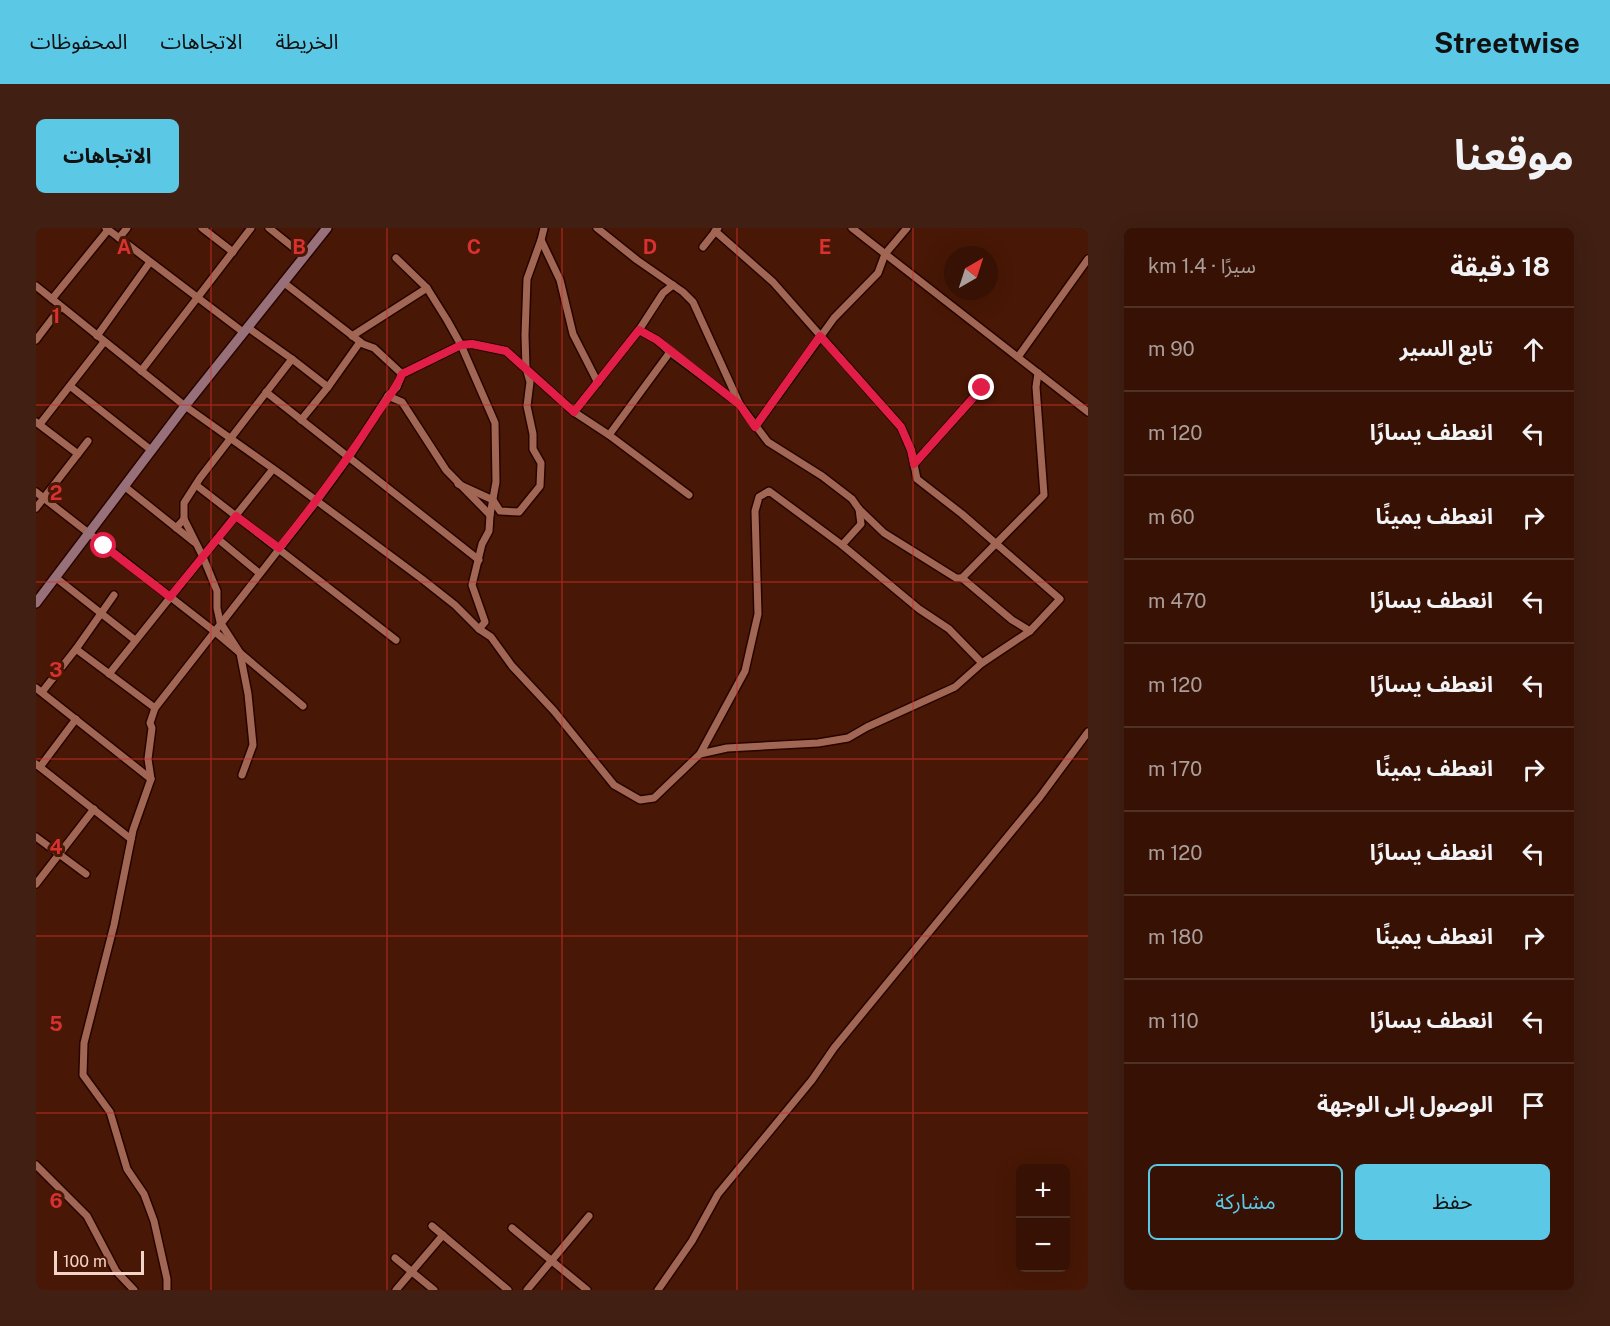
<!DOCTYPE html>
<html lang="ar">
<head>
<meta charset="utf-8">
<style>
  body { margin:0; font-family:"Public Sans","Noto Sans Arabic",sans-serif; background:#411f13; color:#f1f3f6; direction:rtl }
  .controls { position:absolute; right:18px; bottom:18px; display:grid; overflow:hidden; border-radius:9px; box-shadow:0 6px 24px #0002 }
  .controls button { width:54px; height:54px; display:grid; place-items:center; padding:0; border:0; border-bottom:2px solid #503126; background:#361104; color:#f1f3f6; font:30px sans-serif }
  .compass { position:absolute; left:908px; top:18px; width:54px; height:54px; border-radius:50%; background:#361104; box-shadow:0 6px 24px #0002; rotate:39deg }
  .scale { position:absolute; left:18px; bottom:15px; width:90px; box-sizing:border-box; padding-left:6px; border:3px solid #f4d3c8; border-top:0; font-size:16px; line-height:21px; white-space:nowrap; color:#f4d3c8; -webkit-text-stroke:4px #481705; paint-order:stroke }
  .stop { position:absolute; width:18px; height:18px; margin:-14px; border:4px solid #e11d48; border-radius:50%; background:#fff }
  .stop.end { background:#e11d48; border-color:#fff; box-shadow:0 2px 6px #0008 }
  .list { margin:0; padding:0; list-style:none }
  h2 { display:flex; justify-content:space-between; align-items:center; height:78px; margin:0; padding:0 24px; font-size:26px }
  h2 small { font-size:20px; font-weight:400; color:#aa9d9a }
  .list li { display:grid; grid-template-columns:39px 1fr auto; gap:18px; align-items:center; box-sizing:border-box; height:84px; padding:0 24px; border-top:2px solid #503126 }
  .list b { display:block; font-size:22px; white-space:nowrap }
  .list em { font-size:20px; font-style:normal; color:#aa9d9a }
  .actions { display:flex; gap:12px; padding:18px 24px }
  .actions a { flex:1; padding:14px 0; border:2px solid #5bc8e6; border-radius:9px; text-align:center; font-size:21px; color:#5bc8e6 }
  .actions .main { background:#5bc8e6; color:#111 }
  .icon { flex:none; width:33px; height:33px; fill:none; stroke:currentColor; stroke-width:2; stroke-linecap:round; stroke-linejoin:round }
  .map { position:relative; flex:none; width:1052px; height:1062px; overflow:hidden; direction:ltr; border-radius:9px }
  header { display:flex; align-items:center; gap:36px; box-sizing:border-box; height:84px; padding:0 30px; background:#5bc8e6; color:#111 }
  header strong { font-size:28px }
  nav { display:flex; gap:33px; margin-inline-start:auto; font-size:21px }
  .intro { display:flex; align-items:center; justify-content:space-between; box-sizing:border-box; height:144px; padding:0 36px }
  h1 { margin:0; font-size:42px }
  .button { padding:15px 27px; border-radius:9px; background:#5bc8e6; color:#111; font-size:21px; font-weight:700 }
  main { display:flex; gap:36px; padding:0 36px }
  aside { flex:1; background:#361104; border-radius:9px; box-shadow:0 6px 24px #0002 }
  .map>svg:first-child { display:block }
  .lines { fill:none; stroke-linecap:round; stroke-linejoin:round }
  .minor-casing { stroke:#270400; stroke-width:10 }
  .secondary-casing { stroke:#270400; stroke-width:12 }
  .minor { stroke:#a16754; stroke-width:7 }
  .secondary { stroke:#97707a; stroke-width:9 }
  .route { stroke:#e11d48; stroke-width:8 }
  .grid { fill:none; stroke:#d83130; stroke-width:1.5; stroke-opacity:0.55 }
  .grid-label { font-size:20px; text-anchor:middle; font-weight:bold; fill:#d83130; stroke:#481705; stroke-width:6; stroke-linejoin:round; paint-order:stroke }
</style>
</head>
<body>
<header>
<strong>Streetwise</strong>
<nav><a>الخريطة</a><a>الاتجاهات</a><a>المحفوظات</a></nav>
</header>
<div class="intro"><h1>موقعنا</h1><a class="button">الاتجاهات</a></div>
<main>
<aside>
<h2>18 دقيقة<small>سيرًا · 1.4 km</small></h2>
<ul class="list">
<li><svg class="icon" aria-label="ahead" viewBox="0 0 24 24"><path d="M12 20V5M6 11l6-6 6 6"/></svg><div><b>تابع السير</b></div><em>90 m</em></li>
<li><svg class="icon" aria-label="left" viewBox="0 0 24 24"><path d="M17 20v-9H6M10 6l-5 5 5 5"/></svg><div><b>انعطف يسارًا</b></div><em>120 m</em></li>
<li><svg class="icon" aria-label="right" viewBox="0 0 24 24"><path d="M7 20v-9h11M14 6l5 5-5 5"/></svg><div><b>انعطف يمينًا</b></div><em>60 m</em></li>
<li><svg class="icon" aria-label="left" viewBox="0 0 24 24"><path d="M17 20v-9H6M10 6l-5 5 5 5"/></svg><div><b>انعطف يسارًا</b></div><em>470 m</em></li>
<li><svg class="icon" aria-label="left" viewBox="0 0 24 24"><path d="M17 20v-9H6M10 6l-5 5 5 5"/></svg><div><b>انعطف يسارًا</b></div><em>120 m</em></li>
<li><svg class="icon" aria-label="right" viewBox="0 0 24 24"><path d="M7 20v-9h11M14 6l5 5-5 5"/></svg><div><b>انعطف يمينًا</b></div><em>170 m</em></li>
<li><svg class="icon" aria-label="left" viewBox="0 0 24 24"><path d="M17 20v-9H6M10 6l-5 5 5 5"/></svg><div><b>انعطف يسارًا</b></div><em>120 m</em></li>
<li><svg class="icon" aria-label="right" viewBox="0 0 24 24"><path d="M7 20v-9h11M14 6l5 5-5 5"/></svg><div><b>انعطف يمينًا</b></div><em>180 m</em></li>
<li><svg class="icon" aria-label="left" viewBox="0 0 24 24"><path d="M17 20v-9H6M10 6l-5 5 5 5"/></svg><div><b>انعطف يسارًا</b></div><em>110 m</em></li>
<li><svg class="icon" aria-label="arrive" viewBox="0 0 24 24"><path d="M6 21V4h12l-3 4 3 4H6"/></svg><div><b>الوصول إلى الوجهة</b></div></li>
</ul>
<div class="actions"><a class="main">حفظ</a><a>مشاركة</a></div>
</aside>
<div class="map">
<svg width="1052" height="1062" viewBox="0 0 1052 1062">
  <rect width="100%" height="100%" fill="#481705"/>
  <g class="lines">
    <g class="minor-casing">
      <g id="minor">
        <path d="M 70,0 L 207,104"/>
        <path d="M 166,0 L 197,24"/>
        <path d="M 233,0 L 268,28"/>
        <path d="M 508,0 L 505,12 L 524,52 L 537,106 L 562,155"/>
        <path d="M 561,0 L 601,32 L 647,64 L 657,74 L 704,177 L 732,214 L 786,248 L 816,271 L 823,281 L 848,305 L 920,350 L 926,350 L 1008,267 L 1000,159 L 1002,145"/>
        <path d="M 816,0 L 1052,184"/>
        <path d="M 83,10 L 91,0"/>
        <path d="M 667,19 L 682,0"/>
        <path d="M 360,30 L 391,60 L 411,92 L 425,117 L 459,195 L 460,254 L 454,287 L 453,303 L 446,316 L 436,357 L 449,394 L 443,401"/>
        <path d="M 0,58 L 149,178 L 246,247 L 386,351 L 419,377 L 443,401 L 455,409 L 476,438 L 518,483 L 578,557 L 604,572 L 618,570 L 664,526 L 691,520 L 782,515 L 812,510 L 831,499 L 919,459 L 946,435 L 994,403 L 1024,371 L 926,286 L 881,251 L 875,222 L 865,199 L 737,54 L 679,3"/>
        <path d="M 16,71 L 72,2"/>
        <path d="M 211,99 L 256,131 L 292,159"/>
        <path d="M 603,102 L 621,112 L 634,124 L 702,175"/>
        <path d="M 61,108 L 114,34"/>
        <path d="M 316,108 L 391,60"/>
        <path d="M 0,112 L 25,79"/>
        <path d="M 982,129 L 1052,31"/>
        <path d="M 105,143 L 215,0"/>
        <path d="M 366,146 L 425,117 L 436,116 L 470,123 L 538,184 L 573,207 L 653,267"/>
        <path d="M 34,158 L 115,222"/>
        <path d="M 230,164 L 443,332"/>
        <path d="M 352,168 L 366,174 L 410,242 L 454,287"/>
        <path d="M 538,184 L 603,102 L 627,65 L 637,57"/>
        <path d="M 265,192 L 292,159 L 324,114"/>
        <path d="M 0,194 L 42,226"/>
        <path d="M 4,196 L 68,114"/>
        <path d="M 719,199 L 798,90 L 842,45 L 849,26 L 871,0"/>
        <path d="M 573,207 L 634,124"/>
        <path d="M 878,236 L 946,160"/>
        <path d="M 422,256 L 457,272 L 464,283 L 483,284 L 504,258 L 505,235 L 497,221 L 497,206 L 491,178 L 494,154 L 490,140 L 489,107 L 491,51 L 505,12"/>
        <path d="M 160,257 L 360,412"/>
        <path d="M 88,258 L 158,314"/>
        <path d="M 0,264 L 178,403 L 267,478"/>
        <path d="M 0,280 L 52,213"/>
        <path d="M 148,291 L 167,329 L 181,363 L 181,380 L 184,394 L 204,425 L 212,466 L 217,517 L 206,547"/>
        <path d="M 140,300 L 148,291 L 148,275 L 164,250 L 256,131"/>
        <path d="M 182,311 L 223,345"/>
        <path d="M 806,317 L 825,296 L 823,281"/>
        <path d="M 19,349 L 99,412"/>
        <path d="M 926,350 L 976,392 L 994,403"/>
        <path d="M 40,421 L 119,480"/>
        <path d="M 73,446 L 237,241"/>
        <path d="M 0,460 L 115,551"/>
        <path d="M 6,464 L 40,421 L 78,367"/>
        <path d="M 664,526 L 709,443 L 722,386 L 719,283 L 723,269 L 733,263 L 806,317 L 883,381 L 913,401 L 946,435"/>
        <path d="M 0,536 L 95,611"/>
        <path d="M 4,539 L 40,491"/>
        <path d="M 0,609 L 50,646"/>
        <path d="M 0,656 L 58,581"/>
        <path d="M 0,937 L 51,988 L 80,1043 L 98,1062"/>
        <path d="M 396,998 L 472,1062"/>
        <path d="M 476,1000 L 551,1062"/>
        <path d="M 359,1030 L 398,1062"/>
        <path d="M 131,1062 L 131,1051 L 118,993 L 108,966 L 91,941 L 74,884 L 47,847 L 48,815 L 78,697 L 97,602 L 115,551 L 112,531 L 116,500 L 114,495 L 119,480 L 280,274 L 315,226 L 352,168 L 361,159 L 366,146 L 338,120 L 327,116 L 247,54"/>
        <path d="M 360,1062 L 407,1007"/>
        <path d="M 491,1062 L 553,988"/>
        <path d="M 622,1062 L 656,1013 L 682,966 L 776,852 L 798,820 L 1004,569 L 1052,504"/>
      </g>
    </g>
    <g class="secondary-casing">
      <path id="secondary" d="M 0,375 L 149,178 L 291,0"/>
    </g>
    <use href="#minor" class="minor"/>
    <use href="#secondary" class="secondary"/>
  </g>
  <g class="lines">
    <path class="route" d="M 68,318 L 134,369 L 200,288 L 243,320 C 277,278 309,235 339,189 C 348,174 360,162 366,146 L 425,117 L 436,116 L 470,123 L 538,184 L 603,102 L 621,112 L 704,177 L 719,199 L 784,108 L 865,199 L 875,222 L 878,236 L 946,160"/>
  </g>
  <path class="grid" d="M 175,0 L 175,1062M 351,0 L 351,1062M 526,0 L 526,1062M 701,0 L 701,1062M 877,0 L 877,1062M 0,177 L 1052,177M 0,354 L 1052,354M 0,531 L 1052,531M 0,708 L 1052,708M 0,885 L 1052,885"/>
  <g class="grid-label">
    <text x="88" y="26">A</text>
    <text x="263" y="26">B</text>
    <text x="438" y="26">C</text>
    <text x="614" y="26">D</text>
    <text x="789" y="26">E</text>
    <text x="20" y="95">1</text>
    <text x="20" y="272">2</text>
    <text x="20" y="449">3</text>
    <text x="20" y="626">4</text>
    <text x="20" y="803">5</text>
    <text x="20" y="980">6</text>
  </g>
</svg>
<div class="controls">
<button>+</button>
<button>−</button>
</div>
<svg class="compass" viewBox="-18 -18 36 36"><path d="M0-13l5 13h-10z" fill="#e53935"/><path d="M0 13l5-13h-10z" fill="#aa9d9a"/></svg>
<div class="scale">100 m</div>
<div class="stop" style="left:68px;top:318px"></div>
<div class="stop end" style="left:946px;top:160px"></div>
</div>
</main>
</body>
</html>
